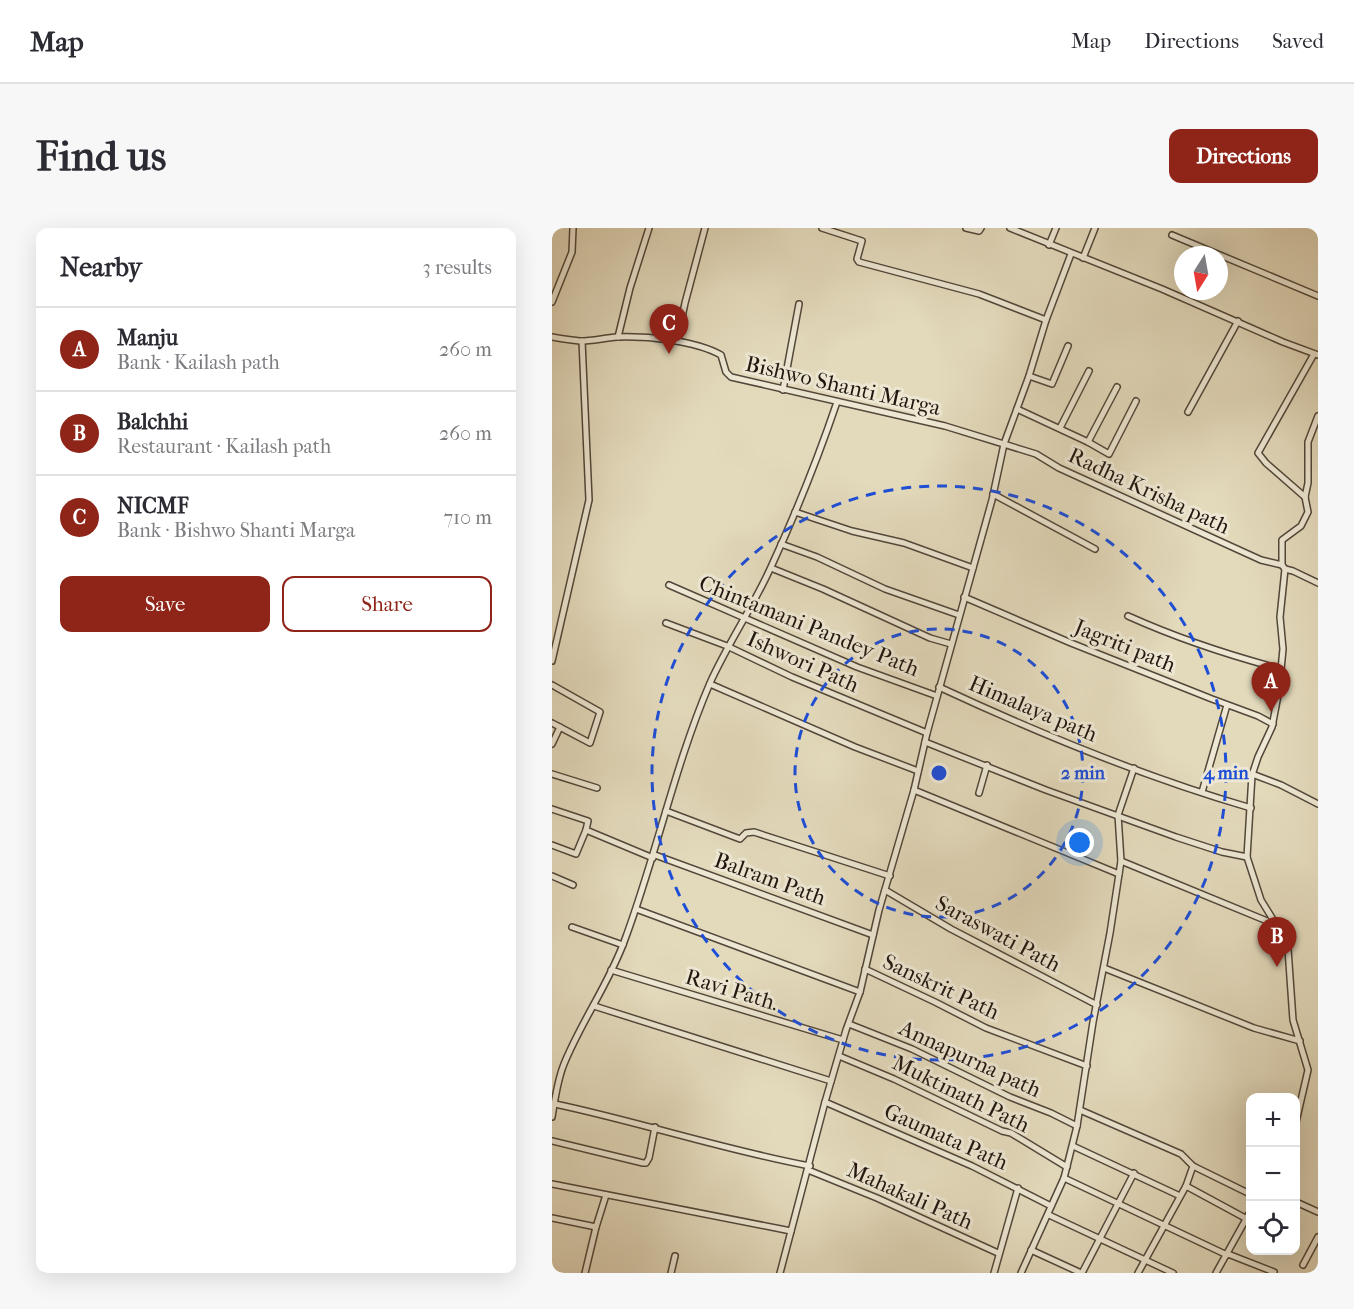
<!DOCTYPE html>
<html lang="en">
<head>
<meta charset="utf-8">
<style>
  body { margin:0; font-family:"IM FELL French Canon",serif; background:#f7f7f7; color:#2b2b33 }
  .controls { position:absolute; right:18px; bottom:18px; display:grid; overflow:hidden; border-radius:12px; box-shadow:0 6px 24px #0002 }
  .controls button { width:54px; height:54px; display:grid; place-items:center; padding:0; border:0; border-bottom:2px solid #e1e1e2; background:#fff; color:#2b2b33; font:30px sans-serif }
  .compass { position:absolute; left:622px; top:18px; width:54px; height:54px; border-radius:50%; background:#fff; box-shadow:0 6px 24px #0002; rotate:191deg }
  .you { position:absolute; left:528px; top:615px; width:21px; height:21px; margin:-15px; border:4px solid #fff; border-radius:50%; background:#1a73e8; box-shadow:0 0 0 9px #1a73e833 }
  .badge { display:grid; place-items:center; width:39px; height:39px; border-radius:50%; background:#8f2418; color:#fff; font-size:20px; font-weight:700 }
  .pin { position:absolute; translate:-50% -50px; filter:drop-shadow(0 2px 3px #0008) }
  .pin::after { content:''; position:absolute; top:32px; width:21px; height:18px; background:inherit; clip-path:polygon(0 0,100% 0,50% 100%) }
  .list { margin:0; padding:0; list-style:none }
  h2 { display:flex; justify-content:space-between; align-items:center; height:78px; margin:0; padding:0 24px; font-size:26px }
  h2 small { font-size:20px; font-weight:400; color:#7c7c81 }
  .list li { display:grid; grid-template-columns:39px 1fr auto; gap:18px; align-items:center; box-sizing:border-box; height:84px; padding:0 24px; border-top:2px solid #e1e1e2 }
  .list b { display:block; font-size:22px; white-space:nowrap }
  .list p { margin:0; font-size:20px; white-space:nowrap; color:#7c7c81 }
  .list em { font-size:20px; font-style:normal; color:#7c7c81 }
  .actions { display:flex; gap:12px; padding:18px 24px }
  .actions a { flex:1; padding:14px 0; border:2px solid #8f2418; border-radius:12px; text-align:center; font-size:21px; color:#8f2418 }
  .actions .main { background:#8f2418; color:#fff }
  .icon { flex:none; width:33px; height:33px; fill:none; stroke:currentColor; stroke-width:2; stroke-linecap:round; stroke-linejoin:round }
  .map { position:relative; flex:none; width:766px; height:1045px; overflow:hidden; border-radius:12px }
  header { display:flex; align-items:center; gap:36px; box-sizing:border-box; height:84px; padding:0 30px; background:#fff; border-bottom:2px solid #e1e1e2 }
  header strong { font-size:28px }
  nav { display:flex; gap:33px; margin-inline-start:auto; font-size:21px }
  .intro { display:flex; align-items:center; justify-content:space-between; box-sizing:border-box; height:144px; padding:0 36px }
  h1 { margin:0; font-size:42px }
  .button { padding:15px 27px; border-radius:12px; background:#8f2418; color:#fff; font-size:21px; font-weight:700 }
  main { display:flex; gap:36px; padding:0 36px }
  aside { flex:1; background:#fff; border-radius:12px; box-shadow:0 6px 24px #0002 }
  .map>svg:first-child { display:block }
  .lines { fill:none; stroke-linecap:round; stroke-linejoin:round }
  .minor-casing { stroke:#52473a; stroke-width:8 }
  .minor { stroke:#ede7d3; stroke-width:5 }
  .ring { fill:none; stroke:#1d4ed8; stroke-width:3; stroke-dasharray:10 8 }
  .labels { text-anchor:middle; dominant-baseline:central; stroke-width:6; stroke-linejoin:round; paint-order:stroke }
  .street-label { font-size:22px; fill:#21160f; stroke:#ede7d3 }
  .centre { fill:#1d4ed8; stroke:#ede7d3; stroke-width:3 }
  .ring-label { font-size:18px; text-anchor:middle; font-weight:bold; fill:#1d4ed8; stroke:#ede7d3; stroke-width:6; stroke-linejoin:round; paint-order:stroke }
</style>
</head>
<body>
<header>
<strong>Map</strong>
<nav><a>Map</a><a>Directions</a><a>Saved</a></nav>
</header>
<div class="intro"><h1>Find us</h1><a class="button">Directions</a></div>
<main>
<aside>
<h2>Nearby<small>3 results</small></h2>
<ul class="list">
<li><span class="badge">A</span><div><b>Manju</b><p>Bank · Kailash path</p></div><em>260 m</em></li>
<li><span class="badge">B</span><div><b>Balchhi</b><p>Restaurant · Kailash path</p></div><em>260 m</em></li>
<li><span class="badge">C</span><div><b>NICMF</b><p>Bank · Bishwo Shanti Marga</p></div><em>710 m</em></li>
</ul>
<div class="actions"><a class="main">Save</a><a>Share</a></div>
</aside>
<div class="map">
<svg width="766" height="1045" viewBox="0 0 766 1045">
  <rect width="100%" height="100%" fill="#e3dabc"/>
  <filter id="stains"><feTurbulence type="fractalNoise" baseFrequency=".00333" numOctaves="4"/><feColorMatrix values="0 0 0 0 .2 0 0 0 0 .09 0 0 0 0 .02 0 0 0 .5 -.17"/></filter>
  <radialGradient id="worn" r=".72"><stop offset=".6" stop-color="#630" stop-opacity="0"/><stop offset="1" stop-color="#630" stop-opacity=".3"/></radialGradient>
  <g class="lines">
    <g class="minor-casing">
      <g id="minor">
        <path d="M 270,0 L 310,13 L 305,31 L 307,34 L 427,66 L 494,92"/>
        <path d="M 414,0 L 427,3 L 429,0"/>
        <path d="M 458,0 L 610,61 L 731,114 L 766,127"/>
        <path d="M 620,7 L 766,68"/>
        <path d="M 497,17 L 504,0"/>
        <path d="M 531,30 L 543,0"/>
        <path d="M 0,74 L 20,24 L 21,0"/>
        <path d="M 0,109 C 9,111 18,112 28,113 C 40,113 52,110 65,109 C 95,108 142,112 169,127 L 174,144 L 179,149 L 393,198 L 484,226 L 507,240 L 709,332 L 730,337"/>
        <path d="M 66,109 L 78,60 L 97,0"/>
        <path d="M 125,113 L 133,75 L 153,0"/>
        <path d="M 477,148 L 500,156 L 516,118"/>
        <path d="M 231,162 L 247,76"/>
        <path d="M 465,181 L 536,214 L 557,226 L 584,173"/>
        <path d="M 636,184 L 686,93"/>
        <path d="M 508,200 L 537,143"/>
        <path d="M 536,214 L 565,159"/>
        <path d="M 441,266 L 543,321"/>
        <path d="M 753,269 L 714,235 L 706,225 L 762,126"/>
        <path d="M 243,284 L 300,303 L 352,315 L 421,340"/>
        <path d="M 229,316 L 265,329 L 333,361 L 407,387"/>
        <path d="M 219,340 L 271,361 L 378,410 L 399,416"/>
        <path d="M 733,341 L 741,343 L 766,355"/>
        <path d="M 117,357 L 305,439 L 385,468"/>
        <path d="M 412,369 L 519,415 L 660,471 L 706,488 L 721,496"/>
        <path d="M 576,388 C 627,411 676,427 729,441"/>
        <path d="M 114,395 L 175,418 L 240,449 L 375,505"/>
        <path d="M 0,433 L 37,272 L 30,113"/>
        <path d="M 158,456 L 303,519 L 366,543"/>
        <path d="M 0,457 L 48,484 L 38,515 L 0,495"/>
        <path d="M 387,459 C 488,506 592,549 699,580"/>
        <path d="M 373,514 L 494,562 L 624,609 L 670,624 L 695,629"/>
        <path d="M 0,516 L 8,499"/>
        <path d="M 0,546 L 45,560"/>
        <path d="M 700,546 L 729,557 L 766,576"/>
        <path d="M 362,562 L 567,646"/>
        <path d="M 650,564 L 675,477"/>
        <path d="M 427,565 L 435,537"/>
        <path d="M 0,581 L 36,593 L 34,602 L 101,630"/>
        <path d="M 114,583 L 188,611 L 194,605 L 202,604 L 338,648"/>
        <path d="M 0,617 L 24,626 L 34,602"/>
        <path d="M 103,627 L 321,707"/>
        <path d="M 569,633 L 725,697"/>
        <path d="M 0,648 L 21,657"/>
        <path d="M 333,662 L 399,701 L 545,777"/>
        <path d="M 84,681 L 308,764"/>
        <path d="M 20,699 L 71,717"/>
        <path d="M 552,740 L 702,800 L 748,813"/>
        <path d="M 313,741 L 383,774 L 434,800 L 535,838"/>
        <path d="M 59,742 L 291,812"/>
        <path d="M 42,778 L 279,853"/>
        <path d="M 297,796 L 360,821 L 458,869 L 499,885 L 525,898"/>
        <path d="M 287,828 L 342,851 L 450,903 L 459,905 L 515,939"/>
        <path d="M 273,874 L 420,938 L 499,978"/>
        <path d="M 3,876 C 88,894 172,922 258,938"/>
        <path d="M 528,882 L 629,926 L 641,938 L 698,966"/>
        <path d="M 0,889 C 3,872 5,853 12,836 C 29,794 56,757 72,714 C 104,629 122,539 158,455 C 176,415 201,379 219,339 C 244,285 266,230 285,174"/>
        <path d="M 744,894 L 756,842 L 741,792 L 736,721 L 733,711 L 709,672 L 695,629 L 700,547 L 706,529 L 720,499 L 727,462 L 731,421 L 728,389 L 733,341 L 730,337 L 730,312 L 749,298 L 756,284 L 753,269 L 756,255 L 756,214 L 766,188"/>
        <path d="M 0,913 L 91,935 L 94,935 L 97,930 L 103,899"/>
        <path d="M 521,918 L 628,968"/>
        <path d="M 256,942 L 325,970 L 446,1025"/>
        <path d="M 512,950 L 675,1027"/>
        <path d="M 0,956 L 239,1003"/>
        <path d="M 634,958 L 695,991"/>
        <path d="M 744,974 L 766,984"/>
        <path d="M 497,987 L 621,1045"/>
        <path d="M 0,990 L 44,999 L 54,967"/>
        <path d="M 479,1022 L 529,1045"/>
        <path d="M 676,1026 L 722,1044"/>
        <path d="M 751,1037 L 766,1009"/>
        <path d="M 33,1045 L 44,999"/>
        <path d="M 119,1045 L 123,1028"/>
        <path d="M 228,1045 L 273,874 L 294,802 L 308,764 L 327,682 L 362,562 L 375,505 L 440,272 L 452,216 L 477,148 L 494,92 L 519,26"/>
        <path d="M 442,1045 L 466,960"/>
        <path d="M 469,1045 L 512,950 L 525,898 L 541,794 L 558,705 L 569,633 L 566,587 L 582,540"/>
        <path d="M 530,1045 L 582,945"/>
        <path d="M 586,1045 L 634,958 L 641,938"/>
        <path d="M 664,1045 L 698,984"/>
      </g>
    </g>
    <use href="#minor" class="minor"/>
  </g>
  <g class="ring">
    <circle cx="387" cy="545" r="144"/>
    <circle cx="387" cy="545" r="287"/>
  </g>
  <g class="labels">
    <g class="street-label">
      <text transform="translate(291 158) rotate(13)">Bishwo Shanti Marga</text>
      <text transform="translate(597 263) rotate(25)">Radha Krisha path</text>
      <text transform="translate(257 398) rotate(22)">Chintamani Pandey Path</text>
      <text transform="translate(573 418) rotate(22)">Jagriti path</text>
      <text transform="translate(251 434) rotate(24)">Ishwori Path</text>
      <text transform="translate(481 481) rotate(23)">Himalaya path</text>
      <text transform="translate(218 651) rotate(20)">Balram Path</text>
      <text transform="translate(446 706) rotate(28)">Saraswati Path</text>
      <text transform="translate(389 759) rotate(25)">Sanskrit Path</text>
      <text transform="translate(180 762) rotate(17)">Ravi Path.</text>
      <text transform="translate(418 831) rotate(25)">Annapurna path</text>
      <text transform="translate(409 866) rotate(26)">Muktinath Path</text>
      <text transform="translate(394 909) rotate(24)">Gaumata Path</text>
      <text transform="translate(358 968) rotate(24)">Mahakali Path</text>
    </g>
  </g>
  <circle cx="387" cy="545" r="9" class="centre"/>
  <g class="ring-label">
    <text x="531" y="551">2 min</text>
    <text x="674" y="551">4 min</text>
  </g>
  <rect width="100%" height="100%" filter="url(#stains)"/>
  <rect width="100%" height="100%" fill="url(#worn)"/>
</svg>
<div class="controls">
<button>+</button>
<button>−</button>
<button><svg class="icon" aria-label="locate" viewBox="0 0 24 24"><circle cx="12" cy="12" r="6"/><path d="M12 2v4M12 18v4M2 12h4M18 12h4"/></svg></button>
</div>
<svg class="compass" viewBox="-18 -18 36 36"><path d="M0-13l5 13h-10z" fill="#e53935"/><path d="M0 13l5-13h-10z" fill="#7c7c81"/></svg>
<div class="you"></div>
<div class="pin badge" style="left:719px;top:484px">A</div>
<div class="pin badge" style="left:725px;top:739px">B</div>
<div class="pin badge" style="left:117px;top:126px">C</div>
</div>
</main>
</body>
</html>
